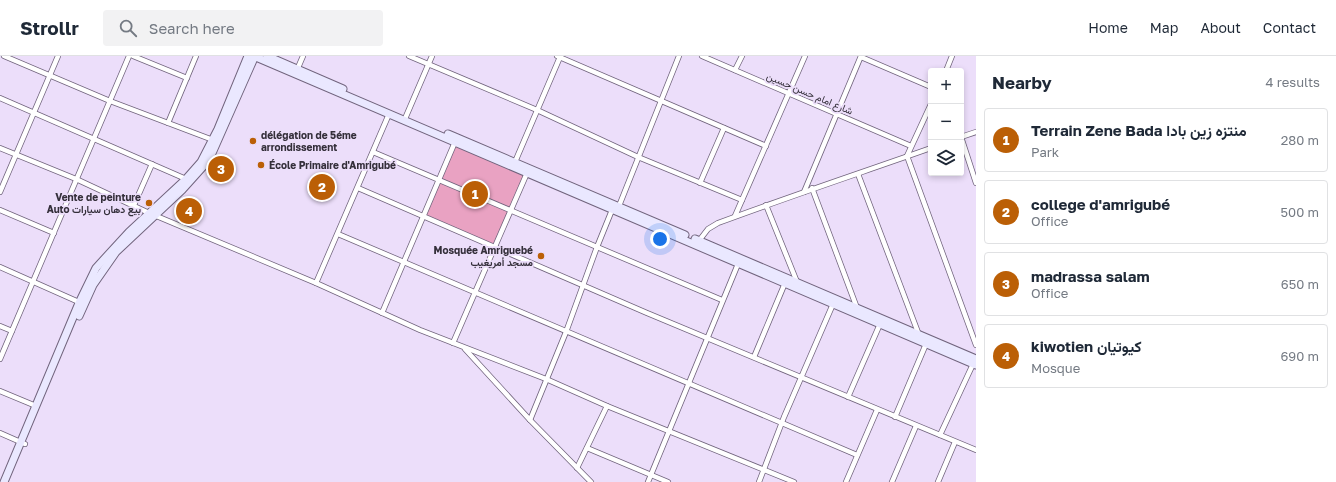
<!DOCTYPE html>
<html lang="en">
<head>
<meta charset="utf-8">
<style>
  body { margin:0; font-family:"Golos Text",Vazirmatn,sans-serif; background:#f2f2f3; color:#1f2937 }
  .controls { position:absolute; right:12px; top:12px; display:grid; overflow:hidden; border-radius:4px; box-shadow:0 2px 6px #0003 }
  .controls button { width:36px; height:36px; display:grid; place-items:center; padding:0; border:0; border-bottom:1px solid #e0e1e3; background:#fff; color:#1f2937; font:20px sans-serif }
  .you { position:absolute; left:660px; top:183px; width:14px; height:14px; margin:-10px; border:3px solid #fff; border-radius:50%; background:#1a73e8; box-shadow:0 0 0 6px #1a73e833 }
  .badge { display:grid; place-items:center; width:26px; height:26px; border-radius:50%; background:#bb5f06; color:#fff; font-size:13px; font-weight:700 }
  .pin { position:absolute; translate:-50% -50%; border:2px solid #fff; box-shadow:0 1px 4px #0006 }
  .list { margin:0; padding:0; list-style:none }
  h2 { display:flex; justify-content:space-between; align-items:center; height:52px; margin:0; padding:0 16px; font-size:17px }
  h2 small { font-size:13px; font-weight:400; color:#747a83 }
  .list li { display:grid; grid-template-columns:26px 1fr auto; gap:12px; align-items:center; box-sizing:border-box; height:64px; margin:0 8px 8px; padding:0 8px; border:1px solid #e0e1e3; border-radius:4px }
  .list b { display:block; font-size:15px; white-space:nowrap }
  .list p { margin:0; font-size:13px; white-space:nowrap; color:#747a83 }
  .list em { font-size:13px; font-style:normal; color:#747a83 }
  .icon { flex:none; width:22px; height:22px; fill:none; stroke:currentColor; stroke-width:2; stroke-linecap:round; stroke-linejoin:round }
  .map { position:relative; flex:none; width:976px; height:426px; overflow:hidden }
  header { display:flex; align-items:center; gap:24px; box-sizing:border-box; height:56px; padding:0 20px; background:#fff; border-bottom:1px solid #e0e1e3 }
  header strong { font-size:19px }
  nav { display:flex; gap:22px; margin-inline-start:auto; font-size:14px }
  .search { width:280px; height:36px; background:#f2f2f3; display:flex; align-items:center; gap:10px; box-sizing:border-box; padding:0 14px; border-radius:4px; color:#747a83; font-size:15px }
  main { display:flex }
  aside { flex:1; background:#fff }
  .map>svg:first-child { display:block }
  .green { fill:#e9a2c2 }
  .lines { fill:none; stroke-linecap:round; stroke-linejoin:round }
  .street-casing { stroke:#71647d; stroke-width:6 }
  .secondary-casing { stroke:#71647d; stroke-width:9 }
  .street { stroke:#fff; stroke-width:4.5 }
  .secondary { stroke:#eae8ff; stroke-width:7 }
  .poi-dot { fill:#bb5f06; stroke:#ecdefa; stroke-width:1.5 }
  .labels { text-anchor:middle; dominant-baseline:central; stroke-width:3.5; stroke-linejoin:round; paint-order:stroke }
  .street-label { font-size:10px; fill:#342f3a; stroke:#ecdefa }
  .poi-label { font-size:10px; font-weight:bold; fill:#342f3a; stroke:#ecdefa; text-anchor:start }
</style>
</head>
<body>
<header>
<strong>Strollr</strong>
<div class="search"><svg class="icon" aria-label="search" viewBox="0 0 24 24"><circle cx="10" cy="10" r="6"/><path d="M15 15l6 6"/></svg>Search here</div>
<nav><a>Home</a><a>Map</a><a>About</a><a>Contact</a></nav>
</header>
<main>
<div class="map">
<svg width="976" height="426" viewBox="0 0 976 426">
  <rect width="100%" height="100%" fill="#ecdefa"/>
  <path class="green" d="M 455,86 L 527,117 L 496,190 L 424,160 Z"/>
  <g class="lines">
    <g class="street-casing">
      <g id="street">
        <path d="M 4,0 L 110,45 L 213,84"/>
        <path d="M 133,0 L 187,22"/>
        <path d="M 409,0 L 537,54 L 638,101 L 742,144"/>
        <path d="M 557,0 L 766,90"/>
        <path d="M 702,0 L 911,90"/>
        <path d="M 861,1 L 931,31"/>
        <path d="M 297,14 L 303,0"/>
        <path d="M 735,14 L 742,0"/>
        <path d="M 946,15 L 952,0"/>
        <path d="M 0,42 L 186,123"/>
        <path d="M 931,48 L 907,100 L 976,289"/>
        <path d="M 404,65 L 432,0"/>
        <path d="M 168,67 L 196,0"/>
        <path d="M 961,81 L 976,127"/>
        <path d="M 961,81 L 976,76"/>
        <path d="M 0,92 L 76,123 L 149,157"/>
        <path d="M 373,96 L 722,244"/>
        <path d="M 515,106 L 560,1"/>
        <path d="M 858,118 L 919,279"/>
        <path d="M 700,127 L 724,72"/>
        <path d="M 358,132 L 647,257 L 976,394"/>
        <path d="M 812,132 L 857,252"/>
        <path d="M 0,136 L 58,0"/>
        <path d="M 804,136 L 861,0"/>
        <path d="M 134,149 L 152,108"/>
        <path d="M 766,149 L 797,226"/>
        <path d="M 619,150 L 679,0"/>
        <path d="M 0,154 L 54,177"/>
        <path d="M 154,159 L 316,227 L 420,274 L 546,323 L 607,350 L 794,426"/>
        <path d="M 735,160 L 805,0"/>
        <path d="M 338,178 L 857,399"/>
        <path d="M 698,186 L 708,173 L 718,167 C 788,141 860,117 931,92"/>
        <path d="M 0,211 L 81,247"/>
        <path d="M 316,227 L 389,58"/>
        <path d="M 382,257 L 455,86"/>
        <path d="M 0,270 L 12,275"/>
        <path d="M 453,287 L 527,117"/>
        <path d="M 465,293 L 530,364 L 591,426"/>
        <path d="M 754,301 L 785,227"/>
        <path d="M 0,303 L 129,0"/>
        <path d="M 0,335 L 36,350"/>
        <path d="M 848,341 L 880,268"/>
        <path d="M 895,361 L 926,288"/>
        <path d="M 530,364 L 566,276 L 597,191 L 612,154"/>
        <path d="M 0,377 L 25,388"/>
        <path d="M 940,379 L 974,306"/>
        <path d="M 587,392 L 668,426"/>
        <path d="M 577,412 L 607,350"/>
        <path d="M 648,426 L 738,208"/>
        <path d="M 759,426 L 784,361 L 833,248"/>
        <path d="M 846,426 L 877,354"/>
        <path d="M 892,426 L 916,370"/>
        <path d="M 938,426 L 955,386"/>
      </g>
    </g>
    <g class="secondary-casing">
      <g id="secondary">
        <path d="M 267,0 L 343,33"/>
        <path d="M 256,1 L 976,309"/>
        <path d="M 448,78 L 685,179"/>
        <path d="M 695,183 L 976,303"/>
        <path d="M 79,260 L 93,229 L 116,196 L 182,134 L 209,104 L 254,2"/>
        <path d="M 4,426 L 79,247 L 96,212 L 129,176 L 186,123 L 201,106 L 218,73 L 248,0"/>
      </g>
    </g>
    <use href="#street" class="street"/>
    <use href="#secondary" class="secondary"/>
  </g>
  <g class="poi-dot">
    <circle cx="253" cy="85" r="4"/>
    <circle cx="261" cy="109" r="4"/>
    <circle cx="149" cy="147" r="4"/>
    <circle cx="541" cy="200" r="4"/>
  </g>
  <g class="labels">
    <g class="street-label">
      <text transform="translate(810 37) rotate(23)">شارع امام حسن حسين</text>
    </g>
    <g class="poi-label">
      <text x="261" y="79">délégation de 5éme<tspan x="261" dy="12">arrondissement</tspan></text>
      <text x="269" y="109">École Primaire d'Amrigubé</text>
      <text x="141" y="141" text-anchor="end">Vente de peinture<tspan x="141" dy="12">Auto بيع دهان سيارات</tspan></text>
      <text x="533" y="194" text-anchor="end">Mosquée Amriguebé<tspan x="533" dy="12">مسجد أمريغيب</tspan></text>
    </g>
  </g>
</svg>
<div class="controls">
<button>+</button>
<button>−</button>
<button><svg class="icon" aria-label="layers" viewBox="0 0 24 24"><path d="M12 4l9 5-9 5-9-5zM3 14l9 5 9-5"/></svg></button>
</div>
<div class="you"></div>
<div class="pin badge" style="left:475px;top:138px">1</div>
<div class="pin badge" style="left:322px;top:131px">2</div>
<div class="pin badge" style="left:221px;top:113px">3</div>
<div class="pin badge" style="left:189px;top:155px">4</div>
</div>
<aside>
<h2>Nearby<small>4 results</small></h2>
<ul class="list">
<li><span class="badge">1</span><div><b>Terrain Zene Bada منتزه زين بادا</b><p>Park</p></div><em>280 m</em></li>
<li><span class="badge">2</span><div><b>college d'amrigubé</b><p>Office</p></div><em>500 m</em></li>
<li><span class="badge">3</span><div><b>madrassa salam</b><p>Office</p></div><em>650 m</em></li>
<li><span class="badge">4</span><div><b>kiwotien كيوتيان</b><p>Mosque</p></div><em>690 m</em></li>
</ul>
</aside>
</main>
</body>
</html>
